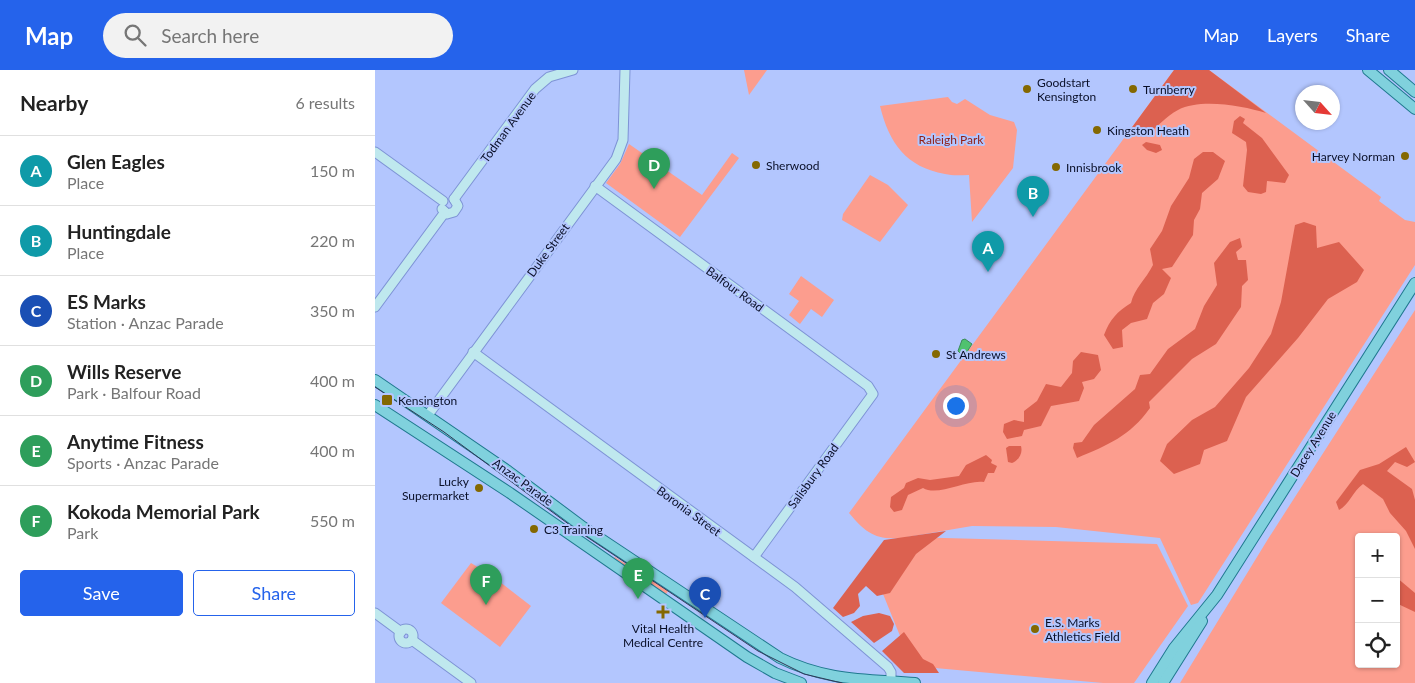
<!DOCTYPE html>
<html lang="en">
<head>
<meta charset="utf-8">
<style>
  body { margin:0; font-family:Lato,sans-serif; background:#f2f2f2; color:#222 }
  .controls { position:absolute; right:15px; bottom:15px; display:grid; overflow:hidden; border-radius:5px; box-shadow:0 1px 4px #0004 }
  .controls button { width:45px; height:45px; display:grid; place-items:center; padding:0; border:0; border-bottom:1px solid #e0e0e0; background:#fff; color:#222; font:25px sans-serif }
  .compass { position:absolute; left:920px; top:15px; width:45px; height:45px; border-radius:50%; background:#fff; box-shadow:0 1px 4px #0004; rotate:117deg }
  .you { position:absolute; left:580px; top:335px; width:18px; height:18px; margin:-12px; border:4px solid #fff; border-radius:50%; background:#1a73e8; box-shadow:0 0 0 8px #1a73e833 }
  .badge { display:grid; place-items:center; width:32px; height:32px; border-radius:50%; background:#2563eb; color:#fff; font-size:16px; font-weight:700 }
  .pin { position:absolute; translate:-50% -41px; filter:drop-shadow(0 1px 2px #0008) }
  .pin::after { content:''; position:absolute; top:26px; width:18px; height:15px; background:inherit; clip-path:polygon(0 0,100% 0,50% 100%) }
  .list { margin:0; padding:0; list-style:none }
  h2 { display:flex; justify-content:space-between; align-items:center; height:65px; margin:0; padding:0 20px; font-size:21px }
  h2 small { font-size:16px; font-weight:400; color:#767676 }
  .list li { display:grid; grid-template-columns:32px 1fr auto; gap:15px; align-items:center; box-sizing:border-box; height:70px; padding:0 20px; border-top:1px solid #e0e0e0 }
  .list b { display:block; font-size:19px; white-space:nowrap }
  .list p { margin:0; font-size:16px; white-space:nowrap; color:#767676 }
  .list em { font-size:16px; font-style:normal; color:#767676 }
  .actions { display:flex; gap:10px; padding:15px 20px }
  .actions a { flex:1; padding:11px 0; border:1px solid #2563eb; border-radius:5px; text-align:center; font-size:18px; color:#2563eb }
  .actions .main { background:#2563eb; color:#fff }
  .icon { flex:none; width:28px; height:28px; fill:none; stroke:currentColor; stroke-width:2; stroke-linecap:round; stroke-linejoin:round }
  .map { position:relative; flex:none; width:1040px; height:613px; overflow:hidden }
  header { display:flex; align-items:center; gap:30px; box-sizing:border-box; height:70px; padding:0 25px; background:#2563eb; color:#fff }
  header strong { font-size:24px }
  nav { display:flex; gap:28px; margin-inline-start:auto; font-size:18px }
  .search { width:350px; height:45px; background:#f2f2f2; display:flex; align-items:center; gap:12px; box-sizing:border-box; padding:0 18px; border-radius:28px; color:#767676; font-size:19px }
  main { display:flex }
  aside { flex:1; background:#fff }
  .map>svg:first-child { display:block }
  .green { fill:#fc9d8e; fill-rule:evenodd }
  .forest { fill:#dc6150 }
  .water { fill:#50c26f; stroke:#3b8c5a }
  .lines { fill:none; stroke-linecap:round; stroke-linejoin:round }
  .secondary-casing { stroke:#7e93d5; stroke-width:11 }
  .primary-casing { stroke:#1f798f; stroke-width:12 }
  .secondary { stroke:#bfe8ee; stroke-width:9 }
  .primary { stroke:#80d1dd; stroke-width:10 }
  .tram { stroke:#2f3858; stroke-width:1 }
  .poi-dot { fill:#846801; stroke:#b3c6fe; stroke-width:2 }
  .labels { text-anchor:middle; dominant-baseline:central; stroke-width:4; stroke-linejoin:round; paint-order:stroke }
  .poi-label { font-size:12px; fill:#090f28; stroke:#b3c6fe; text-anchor:start }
  .street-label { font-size:12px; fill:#090f28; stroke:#b3c6fe }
  .park-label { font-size:12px; fill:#901e14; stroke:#b3c6fe }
</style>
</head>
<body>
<header>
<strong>Map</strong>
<div class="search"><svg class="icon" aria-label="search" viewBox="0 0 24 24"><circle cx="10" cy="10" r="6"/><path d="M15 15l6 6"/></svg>Search here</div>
<nav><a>Map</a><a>Layers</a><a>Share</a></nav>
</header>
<main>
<aside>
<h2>Nearby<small>6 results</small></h2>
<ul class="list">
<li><span class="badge" style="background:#0f9aa8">A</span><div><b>Glen Eagles</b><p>Place</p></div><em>150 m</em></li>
<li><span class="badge" style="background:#0f9aa8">B</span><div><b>Huntingdale</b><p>Place</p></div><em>220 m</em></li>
<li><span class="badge" style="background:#1a4fb4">C</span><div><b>ES Marks</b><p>Station · Anzac Parade</p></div><em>350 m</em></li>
<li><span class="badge" style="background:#2e9e5b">D</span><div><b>Wills Reserve</b><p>Park · Balfour Road</p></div><em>400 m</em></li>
<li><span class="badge" style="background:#2e9e5b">E</span><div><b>Anytime Fitness</b><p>Sports · Anzac Parade</p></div><em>400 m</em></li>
<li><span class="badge" style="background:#2e9e5b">F</span><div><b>Kokoda Memorial Park</b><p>Park</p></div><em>550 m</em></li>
</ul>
<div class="actions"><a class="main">Save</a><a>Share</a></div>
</aside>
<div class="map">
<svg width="1040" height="613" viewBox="0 0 1040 613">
  <rect width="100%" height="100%" fill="#b3c6fe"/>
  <g class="green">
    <path d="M 369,0 L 392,0 L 374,25 Z"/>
    <path d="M 799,0 L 834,0 L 1006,127 L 1004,131 L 1030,150 L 1040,152 L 1040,195 L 823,533 L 816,535 L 785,468 L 681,457 L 597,456 L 532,467 L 782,474 L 813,536 L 759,613 L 728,613 L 560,598 L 532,583 L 508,524 L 525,468 C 500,470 490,462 474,443 Z"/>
    <path d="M 573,27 L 577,32 L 582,34 L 590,29 L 615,45 L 639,52 L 642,60 L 638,98 L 597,152 L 594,105 C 586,105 578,106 570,104 C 531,97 514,73 505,36 Z"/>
    <path d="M 254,74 L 327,125 L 357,83 L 364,88 L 305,167 L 231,113 L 245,94 Z"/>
    <path d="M 495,105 L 513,115 L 533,135 L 505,172 L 467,150 L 468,144 Z"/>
    <path d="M 426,206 L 459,230 L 447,247 L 436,239 L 425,254 L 414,245 L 424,231 L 414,224 Z"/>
    <path d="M 1040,240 L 1040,613 L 805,613 L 893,469 ZM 984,467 L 1021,467 L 1021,594 L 984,594 Z"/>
    <path d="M 240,487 L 293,521 L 291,524 L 239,488 Z"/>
    <path d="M 96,493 L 116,505 L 156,536 L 125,577 L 66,533 Z"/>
  </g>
  <g class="forest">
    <path d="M 799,0 L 834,0 L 891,43 C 868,36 826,28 803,40 C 791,46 782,58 770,66 L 755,60 Z"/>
    <path d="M 865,46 L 870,49 L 868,53 L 887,68 L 914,105 L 910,113 L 892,111 L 891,122 L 886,124 L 873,122 L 868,116 L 872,80 L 871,72 L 857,63 L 859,51 Z"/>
    <path d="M 771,72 L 785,75 L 787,80 L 781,83 L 772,80 L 767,75 Z"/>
    <path d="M 828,82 L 838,82 L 850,91 L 843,109 L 827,123 L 825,139 L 819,150 L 818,165 L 797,197 L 787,199 L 796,208 L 789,224 L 778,233 L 772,249 L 756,253 L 747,260 L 748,277 L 738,279 L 729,265 C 735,249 742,242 756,233 C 759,219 771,209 778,195 L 775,179 L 787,161 L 796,136 L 814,108 L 819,89 Z"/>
    <path d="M 929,152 L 941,156 L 942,178 L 964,172 L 989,200 L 982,212 L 953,229 L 923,268 L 871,327 L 852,371 L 829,380 L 825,394 L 799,404 L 785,391 L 792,374 L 817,350 L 840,337 L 874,298 L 896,264 L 906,232 L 920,155 Z"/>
    <path d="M 865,168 L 867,177 L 861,182 L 863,190 L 871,190 L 873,210 L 867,216 L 866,237 L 841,274 L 817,289 L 774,332 L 775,338 C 755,366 733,375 702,388 L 698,378 L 699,373 L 707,372 L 719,355 L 760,319 L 765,305 L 775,304 L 793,279 L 820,259 L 829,236 L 842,215 L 839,193 L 855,172 Z"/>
    <path d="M 706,282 L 723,285 L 726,300 L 719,309 L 707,312 L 709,318 L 704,331 L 676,336 L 666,356 L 649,360 L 647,366 L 632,369 L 628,362 L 629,354 L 639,350 L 649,352 L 649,341 L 662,331 L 671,314 L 686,317 L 697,303 L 698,291 Z"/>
    <path d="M 634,376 L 646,376 C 648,383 644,390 637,393 L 633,392 L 631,378 Z"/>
    <path d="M 1031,377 L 1040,392 L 1032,397 L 1020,392 L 1012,401 L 1037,419 L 1040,430 L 1040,479 L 1031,461 L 1015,443 L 1008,429 L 988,414 C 978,421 974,435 964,440 L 961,432 L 985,400 L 1004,394 Z"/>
    <path d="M 611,385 L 617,390 L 616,393 L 622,396 L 619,403 L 613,403 L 609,412 C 592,409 563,427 548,418 L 533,425 L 527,440 L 519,442 L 515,437 L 516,427 L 529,418 L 531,413 L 543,408 L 555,410 L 584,406 L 591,395 Z"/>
    <path d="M 571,461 L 541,484 L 515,523 L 502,526 L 491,516 L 483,524 L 485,536 L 479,543 L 468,547 L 458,538 L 509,470 Z"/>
    <path d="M 1021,507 L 1040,523 L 1040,542 L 1021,533 Z"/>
    <path d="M 504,543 L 515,546 L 519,554 L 517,561 L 499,573 L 476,552 L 488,546 Z"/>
    <path d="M 529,562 L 548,589 L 558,594 L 564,603 L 529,603 L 507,581 Z"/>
  </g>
  <path class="water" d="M 590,269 L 597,274 L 590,285 L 587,285 L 583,281 L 587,270 Z"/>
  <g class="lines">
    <g class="secondary-casing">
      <g id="secondary">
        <path d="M 0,82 L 68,131"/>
        <path d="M 220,116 L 493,316 L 498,324 L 379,487"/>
        <path d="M 79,129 L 160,19 L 174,7 L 198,0"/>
        <path d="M 67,139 L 72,144 L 79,142 L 83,136 L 79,129"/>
        <path d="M 0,237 L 70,142"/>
        <path d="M 98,282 L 420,517 L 513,597 L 516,602 L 516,611"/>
        <path d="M 53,345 L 241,89 L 248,70 L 250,0"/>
        <path d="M 0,543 L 26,562"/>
        <circle cx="31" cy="566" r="7"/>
        <path d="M 37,570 L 96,613"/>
      </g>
    </g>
    <g class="primary-casing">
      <g id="primary">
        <path d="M 993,0 L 1040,39"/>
        <path d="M 1014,0 L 1040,22"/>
        <path d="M 0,310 L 133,401 L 208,457 L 405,588 C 451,611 491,609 540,613"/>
        <path d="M 0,335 L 135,423 L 372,587 L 400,603 L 426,613"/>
        <path d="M 777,613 L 799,578 L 842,525 L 1040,213"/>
        <path d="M 788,613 L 827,551"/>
      </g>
    </g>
    <use href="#secondary" class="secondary"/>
    <use href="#primary" class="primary"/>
    <path class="tram" d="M 0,317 L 69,362 L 203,461 L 383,581 L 429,604 L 467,613"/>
  </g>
  <g class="poi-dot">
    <circle cx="652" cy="19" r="5"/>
    <circle cx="758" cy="19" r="5"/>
    <circle cx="722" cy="60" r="5"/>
    <circle cx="1030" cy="86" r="5"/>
    <circle cx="381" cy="95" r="5"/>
    <circle cx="681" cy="97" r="5"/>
    <circle cx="561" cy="284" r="5"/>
    <rect x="6" y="324" width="12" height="12" rx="2.5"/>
    <circle cx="104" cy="418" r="5"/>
    <circle cx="159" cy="459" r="5"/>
    <path d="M285.5 534.5h5v5h5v5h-5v5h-5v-5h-5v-5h5z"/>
    <circle cx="660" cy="559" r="5"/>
  </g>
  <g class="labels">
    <g class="poi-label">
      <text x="662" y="12">Goodstart<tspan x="662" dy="14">Kensington</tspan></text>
      <text x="768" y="19">Turnberry</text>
      <text x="732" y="60">Kingston Heath</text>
      <text x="1020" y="86" text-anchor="end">Harvey Norman</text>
      <text x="391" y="95">Sherwood</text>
      <text x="691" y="97">Innisbrook</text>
      <text x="571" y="284">St Andrews</text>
      <text x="23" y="330">Kensington</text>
      <text x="94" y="411" text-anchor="end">Lucky<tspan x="94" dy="14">Supermarket</tspan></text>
      <text x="169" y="459">C3 Training</text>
      <text x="670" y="552">E.S. Marks<tspan x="670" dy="14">Athletics Field</tspan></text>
      <text x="288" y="558" text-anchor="middle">Vital Health<tspan x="288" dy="14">Medical Centre</tspan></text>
    </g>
    <g class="street-label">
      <text transform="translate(133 57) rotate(-54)">Todman Avenue</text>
      <text transform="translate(173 180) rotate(-54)">Duke Street</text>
      <text transform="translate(360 219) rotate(36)">Balfour Road</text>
      <text transform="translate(938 374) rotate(-58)">Dacey Avenue</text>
      <text transform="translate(438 406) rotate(-54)">Salisbury Road</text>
      <text transform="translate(148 412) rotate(36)">Anzac Parade</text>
      <text transform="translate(314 441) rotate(36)">Boronia Street</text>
    </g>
    <g class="park-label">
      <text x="576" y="69">Raleigh Park</text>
    </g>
  </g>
</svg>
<div class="controls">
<button>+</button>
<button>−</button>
<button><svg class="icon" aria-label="locate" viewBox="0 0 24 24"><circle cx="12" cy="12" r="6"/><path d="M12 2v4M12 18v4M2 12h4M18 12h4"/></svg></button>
</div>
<svg class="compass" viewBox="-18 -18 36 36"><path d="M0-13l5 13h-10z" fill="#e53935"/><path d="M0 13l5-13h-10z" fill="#767676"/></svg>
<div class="you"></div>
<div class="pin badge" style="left:613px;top:202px;background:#0f9aa8">A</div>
<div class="pin badge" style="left:658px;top:147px;background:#0f9aa8">B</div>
<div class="pin badge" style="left:330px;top:548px;background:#1a4fb4">C</div>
<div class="pin badge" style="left:279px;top:119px;background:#2e9e5b">D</div>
<div class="pin badge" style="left:263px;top:529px;background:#2e9e5b">E</div>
<div class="pin badge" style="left:111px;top:535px;background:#2e9e5b">F</div>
</div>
</main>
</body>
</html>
